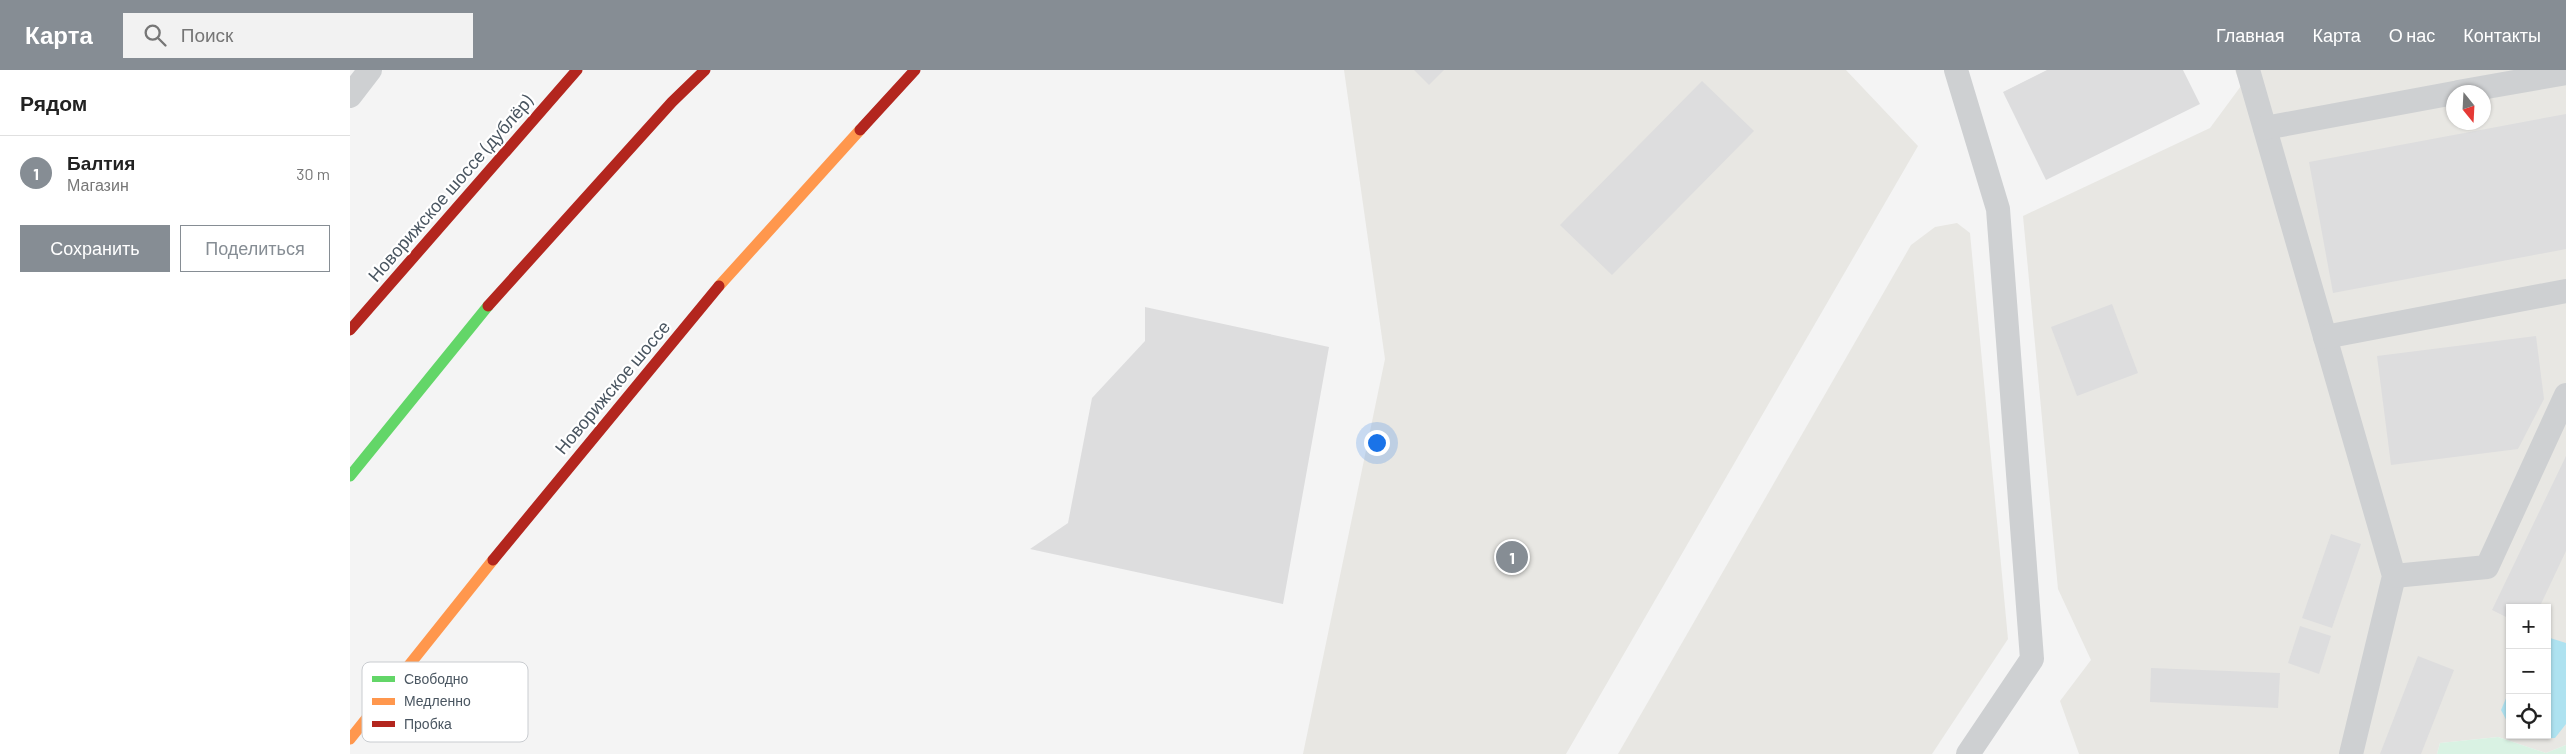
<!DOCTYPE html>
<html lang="ru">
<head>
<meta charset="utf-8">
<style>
  body { margin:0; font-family:Barlow,sans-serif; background:#f2f2f2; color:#222 }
  .controls { position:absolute; right:15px; bottom:15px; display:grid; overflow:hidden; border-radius:0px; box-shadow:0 1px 4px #0004 }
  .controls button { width:45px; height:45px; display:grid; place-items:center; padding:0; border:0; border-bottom:1px solid #e0e0e0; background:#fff; color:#222; font:25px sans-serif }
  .compass { position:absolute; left:2096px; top:15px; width:45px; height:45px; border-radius:50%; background:#fff; box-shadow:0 1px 4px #0004; rotate:162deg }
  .you { position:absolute; left:1026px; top:372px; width:18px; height:18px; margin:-12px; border:4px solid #fff; border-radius:50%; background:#1a73e8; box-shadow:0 0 0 8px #1a73e833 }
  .badge { display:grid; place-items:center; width:32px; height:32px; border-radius:50%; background:#868d94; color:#fff; font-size:16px; font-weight:700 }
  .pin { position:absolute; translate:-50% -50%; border:2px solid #fff; box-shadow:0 1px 5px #0006 }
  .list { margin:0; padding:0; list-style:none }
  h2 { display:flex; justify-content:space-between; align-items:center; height:65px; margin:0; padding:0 20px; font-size:21px }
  h2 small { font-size:16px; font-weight:400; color:#767676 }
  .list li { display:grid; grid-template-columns:32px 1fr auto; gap:15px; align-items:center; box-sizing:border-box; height:75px; padding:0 20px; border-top:1px solid #e0e0e0 }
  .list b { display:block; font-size:19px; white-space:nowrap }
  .list p { margin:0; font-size:16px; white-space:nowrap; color:#767676 }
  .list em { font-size:16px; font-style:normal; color:#767676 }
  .actions { display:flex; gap:10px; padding:15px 20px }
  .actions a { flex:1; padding:11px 0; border:1px solid #868d94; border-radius:0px; text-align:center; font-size:18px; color:#868d94 }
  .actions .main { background:#868d94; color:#fff }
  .icon { flex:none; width:28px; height:28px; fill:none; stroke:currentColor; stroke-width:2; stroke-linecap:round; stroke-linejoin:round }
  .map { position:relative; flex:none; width:2216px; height:684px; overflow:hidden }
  header { display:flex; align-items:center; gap:30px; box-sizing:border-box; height:70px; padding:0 25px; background:#868d94; color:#fff }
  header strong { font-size:24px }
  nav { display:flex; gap:28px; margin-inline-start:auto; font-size:18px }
  .search { width:350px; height:45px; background:#f2f2f2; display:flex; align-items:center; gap:12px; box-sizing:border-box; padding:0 18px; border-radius:0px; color:#767676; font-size:19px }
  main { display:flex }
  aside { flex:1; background:#fff }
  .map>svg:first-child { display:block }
  .commercial { fill:#e8e7e3; fill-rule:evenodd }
  .green { fill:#d9f2e3 }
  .water { fill:#aee2f0 }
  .building { fill:#ddddde }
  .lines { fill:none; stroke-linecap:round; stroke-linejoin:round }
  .lane { stroke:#ced0d2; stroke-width:24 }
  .fast { stroke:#63d668; stroke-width:11 }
  .slow { stroke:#ff974d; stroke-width:11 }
  .jam { stroke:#b3261e; stroke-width:11 }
  .labels { text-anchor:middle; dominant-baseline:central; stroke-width:4.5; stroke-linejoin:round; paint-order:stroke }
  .street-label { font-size:18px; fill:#4a5661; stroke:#fff }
  .key { fill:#fff; stroke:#c9ccd0; stroke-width:1 }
  .key-label { font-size:14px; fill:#4a5661 }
</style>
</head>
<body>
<header>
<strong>Карта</strong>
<div class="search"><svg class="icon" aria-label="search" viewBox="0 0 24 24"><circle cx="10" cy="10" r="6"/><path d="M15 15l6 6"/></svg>Поиск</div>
<nav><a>Главная</a><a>Карта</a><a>О нас</a><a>Контакты</a></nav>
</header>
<main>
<aside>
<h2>Рядом<small></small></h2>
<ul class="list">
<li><span class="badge">1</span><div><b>Балтия</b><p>Магазин</p></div><em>30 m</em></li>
</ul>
<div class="actions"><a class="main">Сохранить</a><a>Поделиться</a></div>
</aside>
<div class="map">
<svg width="2216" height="684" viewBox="0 0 2216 684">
  <rect width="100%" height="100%" fill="#f4f4f4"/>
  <g class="commercial">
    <path d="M 994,0 L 1496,0 L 1568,76 L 1216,684 L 953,684 L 1035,289 Z"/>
    <path d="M 1885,0 L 2216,0 L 2216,675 L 2196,683 L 2148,667 L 2090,673 L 2087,684 L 1729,684 L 1710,631 L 1741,590 L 1708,519 L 1673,146 L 1860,58 L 1891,16 ZM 2104,22 L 2134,22 L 2134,52 L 2104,52 ZM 2160,538 L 2197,538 L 2197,665 L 2160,665 Z"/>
    <path d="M 1607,153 L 1620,163 L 1658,569 L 1582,684 L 1268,684 L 1561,175 L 1585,157 Z"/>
  </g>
  <path class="green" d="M 2148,667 L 2196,683 L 2216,675 L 2216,684 L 2087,684 L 2090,673 Z"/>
  <g class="water">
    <path d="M 2197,567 L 2216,573 L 2216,654 L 2205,668 L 2182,668 L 2175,665 L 2197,665 Z"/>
    <path d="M 2160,619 L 2160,657 L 2151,640 Z"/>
  </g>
  <g class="building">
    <path d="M 1064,0 L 1094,0 L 1079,15 Z"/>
    <path d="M 1697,0 L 1833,0 L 1850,34 L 1696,110 L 1653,22 Z"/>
    <path d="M 1352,11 L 1404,61 L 1262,205 L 1210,155 Z"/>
    <path d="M 2216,44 L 2216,179 L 1983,223 L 1959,92 Z"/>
    <path d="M 1762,234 L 1788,303 L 1727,326 L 1701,257 Z"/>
    <path d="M 795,237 L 979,277 L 933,534 L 680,479 L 718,453 L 742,328 L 795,271 Z"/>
    <path d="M 2186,266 L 2194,329 L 2168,379 L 2041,395 L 2027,286 Z"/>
    <path d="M 2216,386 L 2216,481 L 2189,538 L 2160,538 L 2160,549 L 2142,540 Z"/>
    <path d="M 1981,464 L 2011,474 L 1982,558 L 1952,548 Z"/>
    <path d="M 1950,556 L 1981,566 L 1969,604 L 1938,593 Z"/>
    <path d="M 2068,586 L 2104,600 L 2071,684 L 2030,684 Z"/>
    <path d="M 1801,598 L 1930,603 L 1928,638 L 1800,632 Z"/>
  </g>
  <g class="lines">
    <g class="lane">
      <path d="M 1606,0 L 1648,139 L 1682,589 L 1618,684"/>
      <path d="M 1898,0 L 2044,506 L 2001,684"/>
      <path d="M 2108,22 L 2216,3"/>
      <path d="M 0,26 L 20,0"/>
      <path d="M 1915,58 L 2104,23"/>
      <path d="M 1975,267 L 2216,221"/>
      <path d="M 2044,506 L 2137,497 L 2216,325"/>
    </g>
    <path class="fast" d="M 0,406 L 138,236"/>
    <g class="slow">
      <path d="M 369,216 L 510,60"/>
      <path d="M 0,669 L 143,490"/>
    </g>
    <g class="jam">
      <path d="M 510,60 L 565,0"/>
      <path d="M 138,236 L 322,32 L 355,0"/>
      <path d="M 0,260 L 227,0"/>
      <path d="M 143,490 L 369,216"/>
    </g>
  </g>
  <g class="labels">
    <g class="street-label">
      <text transform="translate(100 118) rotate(-49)">Новорижское шоссе (дублёр)</text>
      <text transform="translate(262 317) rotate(-50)">Новорижское шоссе</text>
    </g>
  </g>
  <rect x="12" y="592" width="166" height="80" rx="8" class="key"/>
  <rect x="22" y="606" width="23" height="6" fill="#63d668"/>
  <rect x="22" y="628" width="23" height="7" fill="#ff974d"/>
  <rect x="22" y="651" width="23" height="6" fill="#b3261e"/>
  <g class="key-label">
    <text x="54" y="614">Свободно</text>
    <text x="54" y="636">Медленно</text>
    <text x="54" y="659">Пробка</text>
  </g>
</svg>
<div class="controls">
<button>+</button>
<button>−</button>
<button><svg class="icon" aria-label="locate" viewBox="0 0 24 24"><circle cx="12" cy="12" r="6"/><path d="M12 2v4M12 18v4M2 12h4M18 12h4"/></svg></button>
</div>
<svg class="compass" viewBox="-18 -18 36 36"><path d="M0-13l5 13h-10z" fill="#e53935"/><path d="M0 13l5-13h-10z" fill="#767676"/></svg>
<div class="you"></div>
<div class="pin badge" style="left:1162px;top:487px">1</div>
</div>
</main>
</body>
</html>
